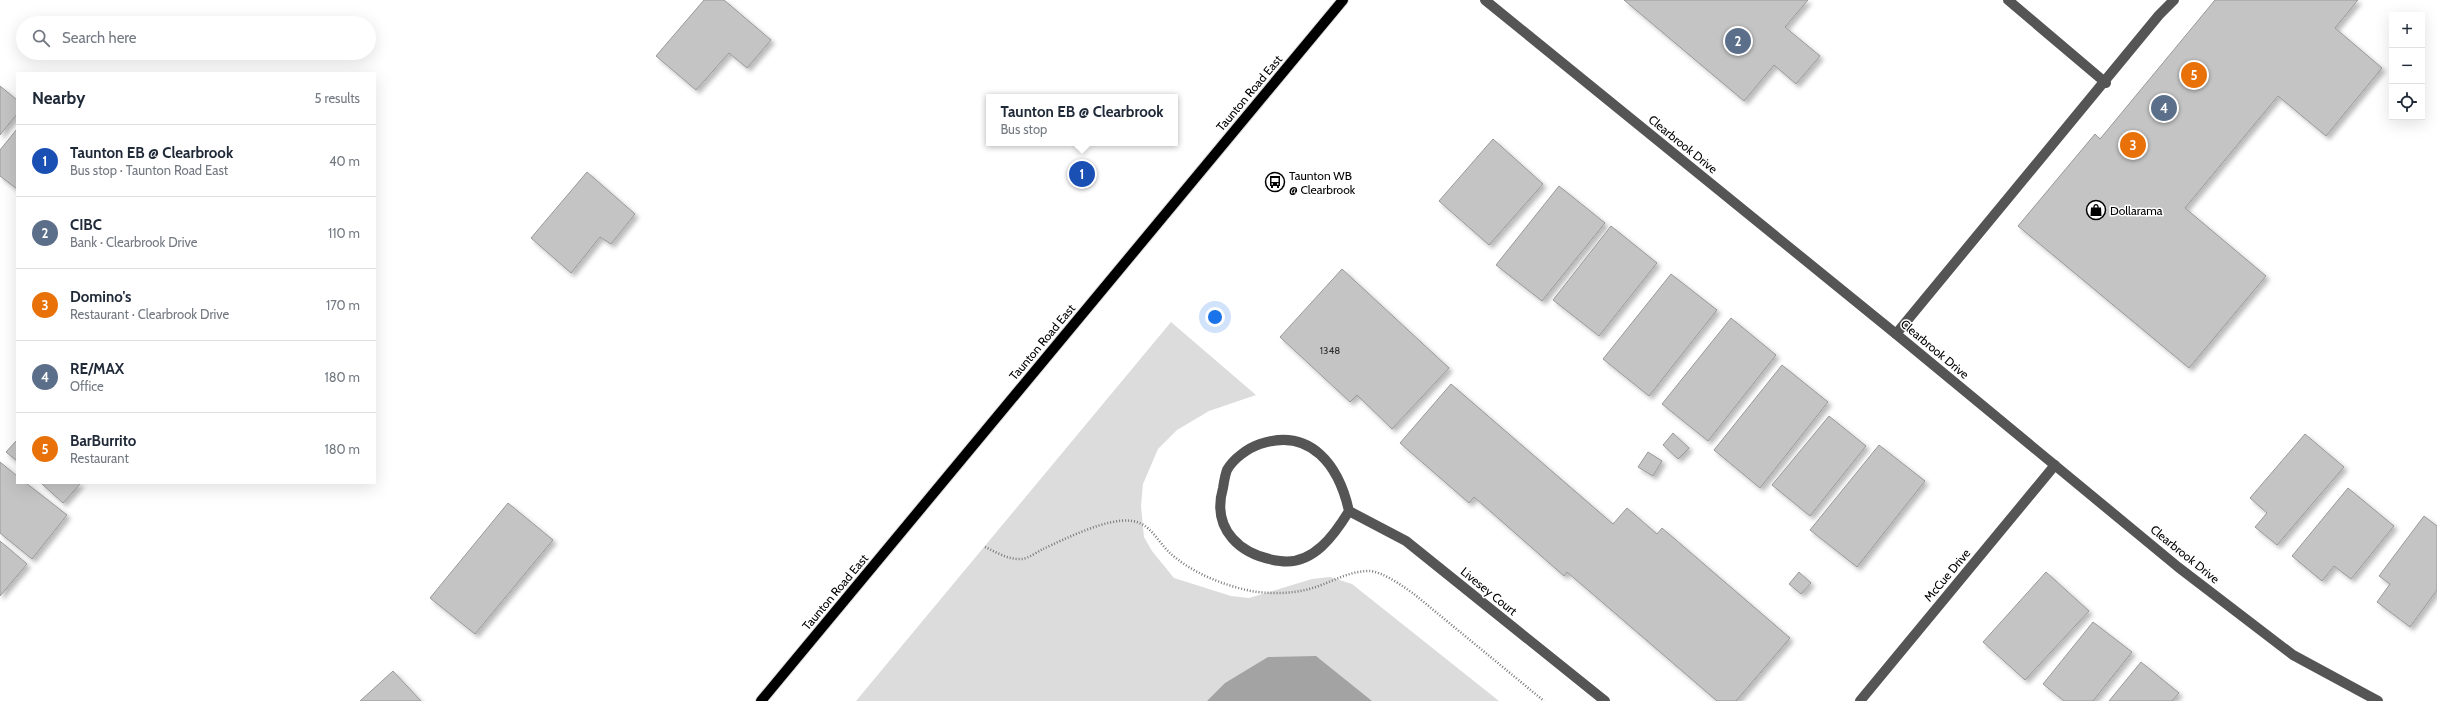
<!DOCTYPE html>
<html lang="en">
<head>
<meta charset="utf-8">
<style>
  body { margin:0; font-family:Cabin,sans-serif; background:#f6f6f7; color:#1f2937 }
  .controls { position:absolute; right:12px; top:12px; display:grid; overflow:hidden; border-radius:0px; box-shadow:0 4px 16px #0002 }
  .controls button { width:36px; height:36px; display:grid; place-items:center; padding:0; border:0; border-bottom:1px solid #e0e1e3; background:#fff; color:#1f2937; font:20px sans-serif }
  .you { position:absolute; left:1215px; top:317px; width:14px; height:14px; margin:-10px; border:3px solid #fff; border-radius:50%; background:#1a73e8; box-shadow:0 0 0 6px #1a73e833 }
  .badge { display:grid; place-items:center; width:26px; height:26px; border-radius:50%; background:#b45309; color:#fff; font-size:13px; font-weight:700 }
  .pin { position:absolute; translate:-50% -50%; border:2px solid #fff; box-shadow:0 1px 4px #0006 }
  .popup { position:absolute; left:986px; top:94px; width:192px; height:52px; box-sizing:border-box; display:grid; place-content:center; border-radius:0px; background:#fff; filter:drop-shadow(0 1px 3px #0005); font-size:13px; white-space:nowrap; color:#747a83 }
  .popup b { font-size:15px; color:#1f2937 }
  .popup::after { content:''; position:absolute; left:50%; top:100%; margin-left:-8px; border:8px solid transparent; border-top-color:#fff }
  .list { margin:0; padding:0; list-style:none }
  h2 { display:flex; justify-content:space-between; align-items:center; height:52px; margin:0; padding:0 16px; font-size:17px }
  h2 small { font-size:13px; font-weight:400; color:#747a83 }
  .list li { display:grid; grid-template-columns:26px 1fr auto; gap:12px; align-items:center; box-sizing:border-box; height:72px; padding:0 16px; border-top:1px solid #e0e1e3 }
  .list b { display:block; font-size:15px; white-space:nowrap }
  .list p { margin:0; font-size:13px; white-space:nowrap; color:#747a83 }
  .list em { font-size:13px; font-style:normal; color:#747a83 }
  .icon { flex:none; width:22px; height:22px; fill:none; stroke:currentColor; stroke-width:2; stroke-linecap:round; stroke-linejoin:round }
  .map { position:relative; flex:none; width:2437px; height:701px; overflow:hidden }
  .search { position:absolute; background:#fff; box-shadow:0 4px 16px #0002; left:16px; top:16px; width:360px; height:44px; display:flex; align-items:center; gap:10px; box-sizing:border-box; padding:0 14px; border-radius:22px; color:#747a83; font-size:15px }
  .panel { position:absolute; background:#fff; box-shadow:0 4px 16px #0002; left:16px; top:72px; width:360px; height:412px; border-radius:0px }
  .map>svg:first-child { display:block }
  .green { fill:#dcdcdc }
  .water { fill:#a3a3a3 }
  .building { fill:#c4c4c4; stroke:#999; filter:url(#shadow) }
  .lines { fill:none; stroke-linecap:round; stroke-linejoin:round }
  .major-casing { stroke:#dbdbdb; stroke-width:12 }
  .path { stroke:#777; stroke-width:2.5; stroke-dasharray:1 2; stroke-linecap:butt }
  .minor { stroke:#555; stroke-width:10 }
  .major { stroke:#000; stroke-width:10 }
  .labels { text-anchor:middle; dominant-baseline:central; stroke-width:3; stroke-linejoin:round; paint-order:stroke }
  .number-label { font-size:10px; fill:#313131 }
  .street-label { font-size:12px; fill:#000; stroke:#fff }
  .poi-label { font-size:12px; fill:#000; stroke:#fff; text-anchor:start }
</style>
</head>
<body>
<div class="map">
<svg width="2437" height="701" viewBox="0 0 2437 701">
  <defs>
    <filter id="shadow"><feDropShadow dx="3.5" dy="3.5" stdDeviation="2" flood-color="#0004"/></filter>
  </defs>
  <rect width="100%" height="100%" fill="#fff"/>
  <path class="green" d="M 1171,322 L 1256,395 L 1209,411 L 1177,430 L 1158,449 L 1143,484 L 1141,506 L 1144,537 L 1152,551 L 1174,578 L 1231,596 L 1249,598 L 1312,579 L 1330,577 L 1352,584 L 1499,701 L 856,701 Z"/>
  <path class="water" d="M 1316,656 L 1372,701 L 1207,701 L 1225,683 L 1268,657 Z"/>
  <g class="building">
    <path d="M 704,0 L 724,0 L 771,40 L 747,68 L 729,53 L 696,90 L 656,56 Z"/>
    <path d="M 1624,0 L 1808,0 L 1785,27 L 1820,56 L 1796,84 L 1774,65 L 1744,101 Z"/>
    <path d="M 2215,0 L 2358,0 L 2335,28 L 2382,68 L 2326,136 L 2278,96 L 2185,208 L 2266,276 L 2189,368 L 2018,226 L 2095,134 L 2100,139 Z"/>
    <path d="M 0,86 L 17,100 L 17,114 L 0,135 Z"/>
    <path d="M 17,129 L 17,189 L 0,176 L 0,150 Z"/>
    <path d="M 1493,139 L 1543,184 L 1489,245 L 1439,201 Z"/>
    <path d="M 587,172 L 635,214 L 611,244 L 600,237 L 571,273 L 531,238 Z"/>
    <path d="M 1559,186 L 1605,223 L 1542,301 L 1496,265 Z"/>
    <path d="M 1611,226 L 1657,263 L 1599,336 L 1553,300 Z"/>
    <path d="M 1342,269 L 1449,368 L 1392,429 L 1357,395 L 1350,402 L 1280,337 Z"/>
    <path d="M 1671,274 L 1717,310 L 1649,396 L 1603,359 Z"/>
    <path d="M 1731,318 L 1776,355 L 1708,441 L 1662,404 Z"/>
    <path d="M 1782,365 L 1828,402 L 1760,488 L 1714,450 Z"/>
    <path d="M 1451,384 L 1613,524 L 1627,508 L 1657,534 L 1662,528 L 1790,638 L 1736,701 L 1717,701 L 1567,572 L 1564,576 L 1474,497 L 1469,503 L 1400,443 Z"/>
    <path d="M 1829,416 L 1866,446 L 1810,516 L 1772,485 Z"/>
    <path d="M 1673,433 L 1689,448 L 1678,459 L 1663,445 Z"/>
    <path d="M 2305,434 L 2344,467 L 2277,545 L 2255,527 L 2267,513 L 2250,498 Z"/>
    <path d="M 17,440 L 17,461 L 6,452 Z"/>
    <path d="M 1879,445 L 1925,481 L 1857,567 L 1810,530 Z"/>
    <path d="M 1648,452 L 1662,461 L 1653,476 L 1638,467 Z"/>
    <path d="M 0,462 L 17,476 L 17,483 L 26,483 L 67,515 L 32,559 L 0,533 Z"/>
    <path d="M 41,483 L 81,483 L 63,503 Z"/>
    <path d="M 2348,488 L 2394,526 L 2351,579 L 2334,566 L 2322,581 L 2292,556 Z"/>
    <path d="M 508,503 L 553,540 L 475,634 L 430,598 Z"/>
    <path d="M 2424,516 L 2437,526 L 2437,590 L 2410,627 L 2377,602 L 2390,584 L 2379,576 Z"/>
    <path d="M 0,541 L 27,564 L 0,596 Z"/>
    <path d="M 1799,572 L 1811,583 L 1801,594 L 1789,584 Z"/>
    <path d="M 2046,572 L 2089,611 L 2025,680 L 1983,642 Z"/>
    <path d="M 2093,622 L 2132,652 L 2093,701 L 2064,701 L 2043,684 Z"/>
    <path d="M 2141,662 L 2179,693 L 2172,701 L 2109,701 Z"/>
    <path d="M 393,671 L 421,701 L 360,701 Z"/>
  </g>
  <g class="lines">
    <g class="major-casing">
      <path id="major" d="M 761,701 L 1343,0"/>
    </g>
    <path class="path" d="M 985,547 C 996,552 1008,560 1022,559 C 1029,558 1037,552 1043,549 C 1065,539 1108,517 1132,521 C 1150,523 1158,542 1170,553 C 1192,573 1223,585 1251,591 C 1269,594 1291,594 1309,589 C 1329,584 1347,571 1369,571 C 1382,571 1404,587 1414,594 L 1544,701"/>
    <g class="minor">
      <path d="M 1485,0 L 1896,334 L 2178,567 L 2293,655 L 2378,701"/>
      <path d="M 2008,0 L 2106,83"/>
      <path d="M 1896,334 L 2159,15 L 2174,0"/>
      <path d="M 1349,511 C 1335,534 1313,566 1280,561 C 1241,556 1211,530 1223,488 C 1224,482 1225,475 1227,470 C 1233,459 1248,448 1260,444 C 1311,427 1339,466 1349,511 L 1406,541 L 1605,701"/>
      <path d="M 1860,701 L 2055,465"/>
    </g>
    <use href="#major" class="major"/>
  </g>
  <defs>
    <g id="bus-ring" transform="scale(1)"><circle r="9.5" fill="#fff" stroke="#000" stroke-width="1.5"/><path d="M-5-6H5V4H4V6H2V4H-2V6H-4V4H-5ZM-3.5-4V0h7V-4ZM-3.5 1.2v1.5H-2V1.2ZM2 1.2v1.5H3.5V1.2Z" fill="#000"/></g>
    <g id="shop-ring" transform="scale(1)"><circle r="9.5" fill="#fff" stroke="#000" stroke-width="1.5"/><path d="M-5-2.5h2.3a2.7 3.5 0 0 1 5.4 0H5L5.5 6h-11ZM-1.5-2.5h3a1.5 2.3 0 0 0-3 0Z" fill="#000"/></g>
  </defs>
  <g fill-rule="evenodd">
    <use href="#bus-ring" x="1275" y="182"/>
    <use href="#shop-ring" x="2096" y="210"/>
  </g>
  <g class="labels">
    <g class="number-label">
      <text x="1330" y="350">1348</text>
    </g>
    <g class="street-label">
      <text transform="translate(1249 93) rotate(-50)">Taunton Road East</text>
      <text transform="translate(1683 144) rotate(39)">Clearbrook Drive</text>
      <text transform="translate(1042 342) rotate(-50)">Taunton Road East</text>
      <text transform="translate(1935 349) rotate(40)">Clearbrook Drive</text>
      <text transform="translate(2185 554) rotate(39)">Clearbrook Drive</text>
      <text transform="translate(1947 575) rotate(-50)">McCue Drive</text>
      <text transform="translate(1489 591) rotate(39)">Livesey Court</text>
      <text transform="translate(835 592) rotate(-50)">Taunton Road East</text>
    </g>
    <g class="poi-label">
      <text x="1289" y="175">Taunton WB<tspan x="1289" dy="14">@ Clearbrook</tspan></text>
      <text x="2110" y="210">Dollarama</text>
    </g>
  </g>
</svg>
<div class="controls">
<button>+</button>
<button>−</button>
<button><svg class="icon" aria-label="locate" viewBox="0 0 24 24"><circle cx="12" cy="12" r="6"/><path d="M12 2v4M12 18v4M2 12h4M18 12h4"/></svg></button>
</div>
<div class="you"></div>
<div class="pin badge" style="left:1082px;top:174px;background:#1a4fb4">1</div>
<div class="popup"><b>Taunton EB @ Clearbrook</b>Bus stop</div>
<div class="pin badge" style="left:1738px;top:41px;background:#5c6f8a">2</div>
<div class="pin badge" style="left:2133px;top:145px;background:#e8710a">3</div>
<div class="pin badge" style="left:2164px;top:108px;background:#5c6f8a">4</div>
<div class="pin badge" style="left:2194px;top:75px;background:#e8710a">5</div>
<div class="search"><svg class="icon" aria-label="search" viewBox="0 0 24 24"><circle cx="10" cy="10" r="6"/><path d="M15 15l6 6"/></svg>Search here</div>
<section class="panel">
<h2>Nearby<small>5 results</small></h2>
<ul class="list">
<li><span class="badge" style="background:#1a4fb4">1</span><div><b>Taunton EB @ Clearbrook</b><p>Bus stop · Taunton Road East</p></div><em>40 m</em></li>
<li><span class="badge" style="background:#5c6f8a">2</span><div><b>CIBC</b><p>Bank · Clearbrook Drive</p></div><em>110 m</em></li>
<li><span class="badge" style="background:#e8710a">3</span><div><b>Domino's</b><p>Restaurant · Clearbrook Drive</p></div><em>170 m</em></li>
<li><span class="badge" style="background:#5c6f8a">4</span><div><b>RE/MAX</b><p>Office</p></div><em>180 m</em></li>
<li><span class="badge" style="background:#e8710a">5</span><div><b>BarBurrito</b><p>Restaurant</p></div><em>180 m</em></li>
</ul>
</section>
</div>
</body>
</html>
